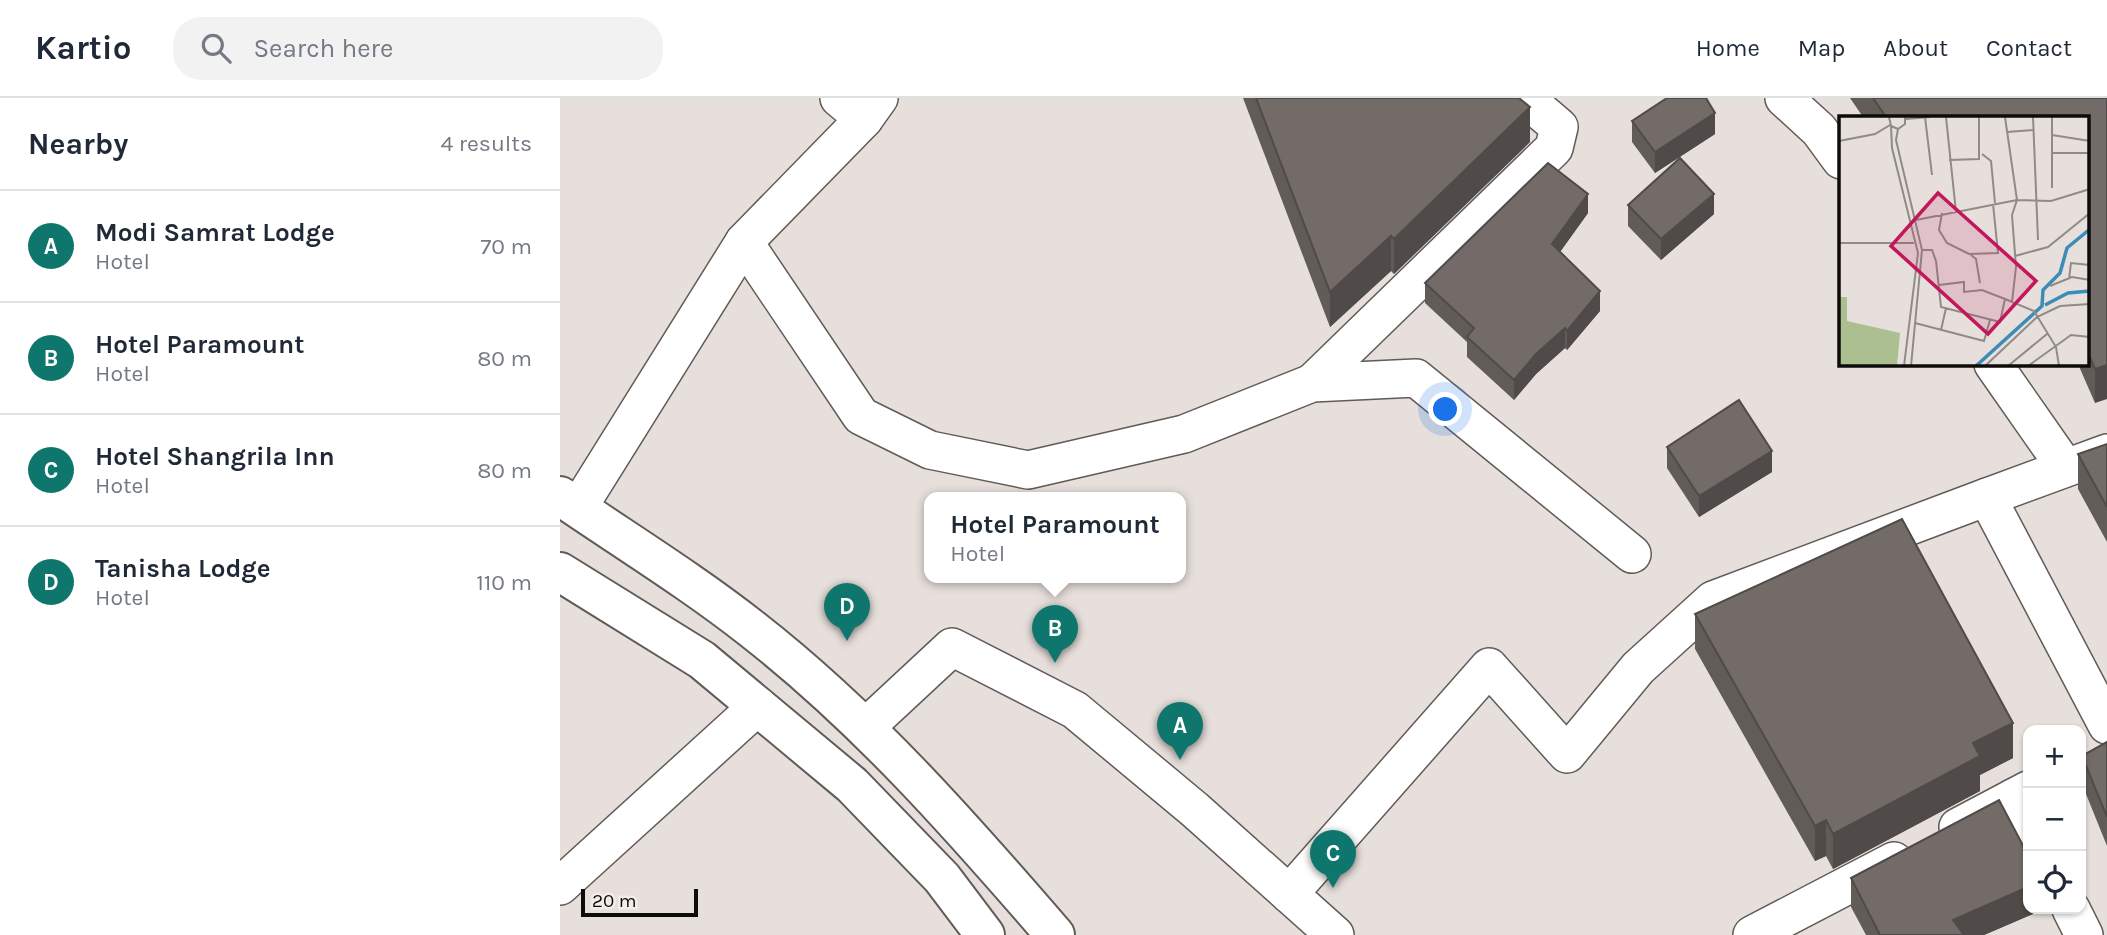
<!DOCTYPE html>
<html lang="en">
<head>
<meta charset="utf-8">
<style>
  body { margin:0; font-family:Karla,sans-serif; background:#f2f2f3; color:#1f2937 }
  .controls { position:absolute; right:21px; bottom:21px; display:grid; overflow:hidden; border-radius:14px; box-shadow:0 2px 5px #0004 }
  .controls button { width:63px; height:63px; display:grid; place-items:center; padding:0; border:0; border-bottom:2px solid #e0e1e3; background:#fff; color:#1f2937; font:35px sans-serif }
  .scale { position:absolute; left:21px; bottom:18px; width:117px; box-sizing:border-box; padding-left:7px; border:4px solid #0e0c0b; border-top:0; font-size:19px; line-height:24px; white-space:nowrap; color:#0e0c0b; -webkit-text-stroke:5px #f4ece8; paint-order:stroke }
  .you { position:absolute; left:886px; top:312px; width:24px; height:24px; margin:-18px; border:5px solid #fff; border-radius:50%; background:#1a73e8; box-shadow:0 0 0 10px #1a73e833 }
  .badge { display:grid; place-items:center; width:46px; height:46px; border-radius:50%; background:#0f766e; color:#fff; font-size:23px; font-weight:700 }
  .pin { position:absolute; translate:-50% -58px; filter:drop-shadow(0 2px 4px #0008) }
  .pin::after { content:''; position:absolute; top:37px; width:24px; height:21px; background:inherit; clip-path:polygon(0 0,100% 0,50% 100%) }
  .popup { position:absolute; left:364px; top:394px; width:262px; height:91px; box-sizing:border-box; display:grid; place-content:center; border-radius:14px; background:#fff; filter:drop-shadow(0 2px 5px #0005); font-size:23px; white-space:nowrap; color:#747a83 }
  .popup b { font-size:26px; color:#1f2937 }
  .popup::after { content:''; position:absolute; left:50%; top:100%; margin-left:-14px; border:14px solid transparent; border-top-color:#fff }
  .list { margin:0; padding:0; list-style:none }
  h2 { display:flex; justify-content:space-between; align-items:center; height:91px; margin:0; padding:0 28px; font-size:30px }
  h2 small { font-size:23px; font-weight:400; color:#747a83 }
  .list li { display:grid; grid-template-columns:46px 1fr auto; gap:21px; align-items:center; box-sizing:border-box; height:112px; padding:0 28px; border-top:2px solid #e0e1e3 }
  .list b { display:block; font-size:26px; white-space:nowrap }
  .list p { margin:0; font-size:23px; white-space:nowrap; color:#747a83 }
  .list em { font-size:23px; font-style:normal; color:#747a83 }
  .icon { flex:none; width:38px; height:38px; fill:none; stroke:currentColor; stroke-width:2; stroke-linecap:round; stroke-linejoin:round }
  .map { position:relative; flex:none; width:1547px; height:837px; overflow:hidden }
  header { display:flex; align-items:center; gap:42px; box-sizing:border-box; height:98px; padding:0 35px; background:#fff; border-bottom:2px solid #e0e1e3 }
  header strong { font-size:33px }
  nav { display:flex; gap:38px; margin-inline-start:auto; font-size:24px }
  .search { width:490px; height:63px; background:#f2f2f3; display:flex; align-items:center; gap:18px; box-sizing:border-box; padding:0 24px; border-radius:28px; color:#747a83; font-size:26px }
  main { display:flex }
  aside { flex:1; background:#fff }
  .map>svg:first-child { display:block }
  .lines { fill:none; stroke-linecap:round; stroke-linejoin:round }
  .street-casing { stroke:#615b57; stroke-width:40 }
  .primary-casing { stroke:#615b57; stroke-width:42 }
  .street { stroke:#fff; stroke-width:37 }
  .primary { stroke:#fff; stroke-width:38 }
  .wall { fill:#625c59 }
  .shaded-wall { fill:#504b48 }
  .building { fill:#726b67; stroke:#504b48; stroke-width:2 }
  .inset-river { fill:none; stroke:#3c8cb8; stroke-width:3.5 }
  .inset-road { fill:none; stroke:#908b88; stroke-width:2 }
  .view { fill:#c2185b; fill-opacity:0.15; stroke:#c2185b; stroke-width:3.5 }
  .inset-edge { fill:none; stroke:#0e0c0b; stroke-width:3.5 }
</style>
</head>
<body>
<header>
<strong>Kartio</strong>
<div class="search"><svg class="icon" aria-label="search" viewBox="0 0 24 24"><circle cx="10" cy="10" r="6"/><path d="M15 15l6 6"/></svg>Search here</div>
<nav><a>Home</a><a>Map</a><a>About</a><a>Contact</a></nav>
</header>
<main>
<aside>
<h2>Nearby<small>4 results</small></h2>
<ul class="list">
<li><span class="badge">A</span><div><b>Modi Samrat Lodge</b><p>Hotel</p></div><em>70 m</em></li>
<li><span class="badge">B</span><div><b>Hotel Paramount</b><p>Hotel</p></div><em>80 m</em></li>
<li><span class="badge">C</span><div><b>Hotel Shangrila Inn</b><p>Hotel</p></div><em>80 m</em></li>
<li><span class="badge">D</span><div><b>Tanisha Lodge</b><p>Hotel</p></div><em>110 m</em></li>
</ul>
</aside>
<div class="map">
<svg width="1547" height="837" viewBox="0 0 1547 837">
  <rect width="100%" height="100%" fill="#e7dfdb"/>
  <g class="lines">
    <g class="street-casing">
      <g id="street">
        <path d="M 279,0 L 304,21"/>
        <path d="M 1224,0 L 1259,32 L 1281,62"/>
        <path d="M 184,144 L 301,318 L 370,352 L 468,372 L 624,336 L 752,285 L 856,280 L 1072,456"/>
        <path d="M 1433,266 L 1505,369"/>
        <path d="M 752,285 L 994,50 L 999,29 L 965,0"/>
        <path d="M 1547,355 L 1427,399 L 1547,627"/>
        <path d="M 18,410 L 184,144 L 304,21 L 319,0"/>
        <path d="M 306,629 L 392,549 L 515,612 L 634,711 L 775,837"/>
        <path d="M 1453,700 L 1468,730"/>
        <path d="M 1398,729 L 1468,692"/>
        <path d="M 0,788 L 198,608"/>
        <path d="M 729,796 L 929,569 L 1007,656 L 1078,570 L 1153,502 L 1427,399"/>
        <path d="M 1511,811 L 1524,837"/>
        <path d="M 1192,837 L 1334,763"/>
      </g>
    </g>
    <g class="primary-casing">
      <g id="primary">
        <path d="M 0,398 C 64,442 131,483 192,531 C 306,620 401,728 495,837"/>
        <path d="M 0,474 L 142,562 L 292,687 L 382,780 L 425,837"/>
      </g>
    </g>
    <use href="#street" class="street"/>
    <use href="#primary" class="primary"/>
  </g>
  <g class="wall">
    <path d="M 683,0 L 959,0 L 970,44 L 834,176 L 831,173 L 770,229 Z"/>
    <path d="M 1290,0 L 1547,0 L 1535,305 L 1518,266 L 1528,266 L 1528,19 L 1303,19 Z"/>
    <path d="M 1072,23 L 1155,36 L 1095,75 L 1072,44 Z"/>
    <path d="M 1068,107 L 1154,116 L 1101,162 L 1068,128 Z"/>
    <path d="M 1028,115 L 1000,154 L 1040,213 L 1007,252 L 1005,250 L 976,276 L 954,302 L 907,259 L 907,244 L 865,205 L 865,185 Z"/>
    <path d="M 1547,346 L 1547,444 L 1518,391 L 1518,356 Z"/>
    <path d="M 1107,349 L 1212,374 L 1139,419 L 1107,370 Z"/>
    <path d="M 1135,516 L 1453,660 L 1420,677 L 1420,693 L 1273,771 L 1266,758 L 1255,763 L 1135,551 Z"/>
    <path d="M 1547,644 L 1547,748 L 1522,686 L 1522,658 Z"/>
    <path d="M 1291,780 L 1482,811 L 1482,812 L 1424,837 L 1306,837 L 1291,809 Z"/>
  </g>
  <g class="shaded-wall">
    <path d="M 970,9 L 970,44 L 834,176 L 834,141 Z"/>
    <path d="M 1155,15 L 1155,36 L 1095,75 L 1095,54 Z"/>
    <path d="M 1028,96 L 1028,115 L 992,165 L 992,146 Z"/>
    <path d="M 1154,96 L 1154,116 L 1101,162 L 1101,141 Z"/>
    <path d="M 831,138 L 831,173 L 770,229 L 770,194 Z"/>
    <path d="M 1040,193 L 1040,213 L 1007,252 L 1007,233 Z"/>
    <path d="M 1005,230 L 1005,250 L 976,276 L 954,302 L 954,282 L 976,256 Z"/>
    <path d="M 1547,267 L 1547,301 L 1535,305 L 1535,271 Z"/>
    <path d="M 1212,353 L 1212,374 L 1139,419 L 1139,398 Z"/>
    <path d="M 1453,625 L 1453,660 L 1420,677 L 1420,693 L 1273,771 L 1273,736 L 1413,645 Z"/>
    <path d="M 1266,722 L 1266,758 L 1255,763 L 1255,728 Z"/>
    <path d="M 1468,789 L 1468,811 L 1482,812 L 1424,837 L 1393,837 L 1393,822 Z"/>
  </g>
  <g class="building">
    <path d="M 696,0 L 959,0 L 970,9 L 834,141 L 831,138 L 770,194 Z"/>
    <path d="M 1107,0 L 1146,0 L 1155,15 L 1095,54 L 1072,23 Z"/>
    <path d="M 1313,0 L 1547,0 L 1547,267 L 1535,271 L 1528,255 L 1528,19 L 1326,19 Z"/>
    <path d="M 1120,60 L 1154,96 L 1101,141 L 1068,107 Z"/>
    <path d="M 988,65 L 1028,96 L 992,146 L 1040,193 L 1007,233 L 1005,230 L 976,256 L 954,282 L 907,239 L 914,230 L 865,185 Z"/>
    <path d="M 1179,302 L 1212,353 L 1139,398 L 1107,349 Z"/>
    <path d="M 1547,346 L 1547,409 L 1518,356 Z"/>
    <path d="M 1342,421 L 1453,625 L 1413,645 L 1420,658 L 1273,736 L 1266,722 L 1255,728 L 1135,516 Z"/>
    <path d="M 1547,644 L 1547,719 L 1522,658 Z"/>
    <path d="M 1439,702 L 1468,757 L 1468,789 L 1393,822 L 1404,837 L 1320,837 L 1291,780 Z"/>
  </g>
  <g transform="translate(1279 18)">
    <rect width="250" height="250" fill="#e7dfdb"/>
    <path d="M 0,181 L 8,181 L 8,205 L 61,217 L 58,250 L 0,250 Z" fill="#abbf90"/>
    <path class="inset-river" d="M 206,189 L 229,177 L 251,175M 137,250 L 203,190 L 204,174 L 221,157 L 228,132 L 251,113"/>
    <path class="inset-road" d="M 50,1 L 52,10 L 59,13 L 66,8 L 66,1M 86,1 L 93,59M 107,1 L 117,96M 166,1 L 178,84 L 173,99 L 177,151 L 173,186M 194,1 L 199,124M 213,1 L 213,72M 67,3 L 91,1M 52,10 L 53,32 L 79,137 L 65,250M 59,13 L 57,24 L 83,134 L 72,250M 168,16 L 194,14M 213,19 L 251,25M 0,25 L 36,18 L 51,9M 213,37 L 251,37M 143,38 L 152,45 L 156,87M 110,44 L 140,43 L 140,1M 103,97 L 100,114 L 108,127 L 130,138 L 159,137 L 154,88M 77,104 L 178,84 L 212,85 L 251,73M 0,127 L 75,127M 84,134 L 93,134 L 97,145 L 102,191 L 161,206 L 166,183 L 195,195 L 217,231 L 220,250M 132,139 L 137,143 L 141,167M 176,140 L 209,131 L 251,97M 230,163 L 232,147 L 251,149M 100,169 L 125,166 L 125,176 L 143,174 L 166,183M 211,170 L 233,161 L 251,164M 76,207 L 145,225 L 151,204M 102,214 L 107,192M 146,250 L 198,201 L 221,190 L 251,188M 169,250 L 208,218M 189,250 L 232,219 L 251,221"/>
    <path class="view" d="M 99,77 L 197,165 L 149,218 L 52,130 Z"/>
    <rect width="250" height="250" class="inset-edge"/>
  </g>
</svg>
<div class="controls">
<button>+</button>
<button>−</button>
<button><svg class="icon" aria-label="locate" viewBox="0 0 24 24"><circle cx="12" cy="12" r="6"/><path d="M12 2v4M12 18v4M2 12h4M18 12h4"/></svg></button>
</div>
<div class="scale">20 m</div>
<div class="you"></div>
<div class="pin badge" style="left:620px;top:662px">A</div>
<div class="pin badge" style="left:495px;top:565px">B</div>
<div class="popup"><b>Hotel Paramount</b>Hotel</div>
<div class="pin badge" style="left:773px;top:790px">C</div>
<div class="pin badge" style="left:287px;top:543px">D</div>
</div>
</main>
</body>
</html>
